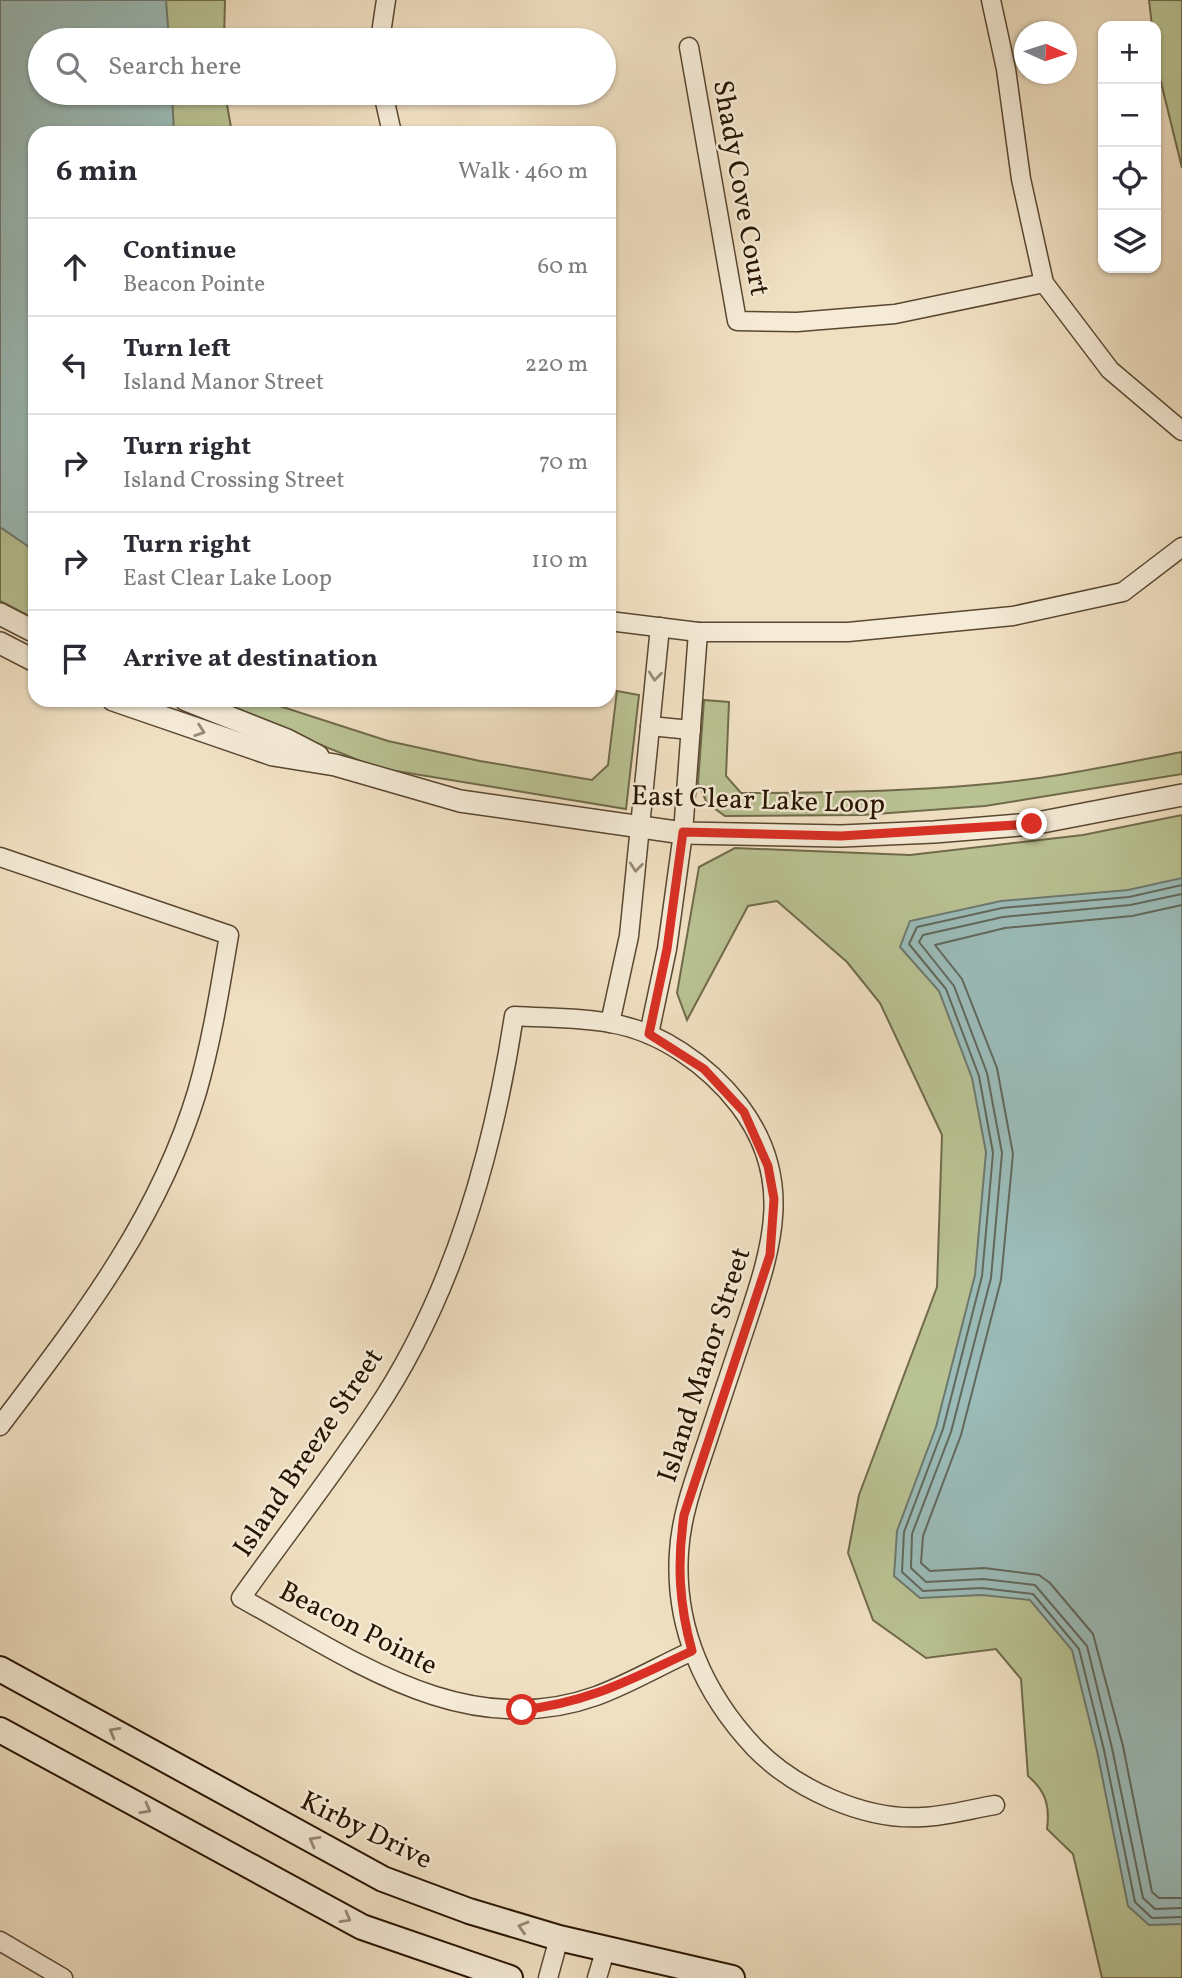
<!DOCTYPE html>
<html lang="en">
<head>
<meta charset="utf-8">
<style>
  body { margin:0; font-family:Vollkorn,serif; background:#f7f7f7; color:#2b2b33 }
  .controls { position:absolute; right:21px; top:21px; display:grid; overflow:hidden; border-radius:14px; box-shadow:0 2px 5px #0004 }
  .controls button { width:63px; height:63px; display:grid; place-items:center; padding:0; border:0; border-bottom:2px solid #e1e1e2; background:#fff; color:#2b2b33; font:35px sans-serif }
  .compass { position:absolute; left:1014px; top:21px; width:63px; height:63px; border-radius:50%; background:#fff; box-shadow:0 2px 5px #0004; rotate:93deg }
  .stop { position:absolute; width:21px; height:21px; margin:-16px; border:5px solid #d93025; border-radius:50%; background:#fff }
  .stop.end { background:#d93025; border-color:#fff; box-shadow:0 2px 7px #0008 }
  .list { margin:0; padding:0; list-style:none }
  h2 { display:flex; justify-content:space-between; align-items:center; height:91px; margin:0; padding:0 28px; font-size:30px }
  h2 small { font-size:23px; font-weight:400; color:#7c7c81 }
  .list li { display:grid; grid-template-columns:46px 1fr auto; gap:21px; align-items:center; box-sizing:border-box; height:98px; padding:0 28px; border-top:2px solid #e1e1e2 }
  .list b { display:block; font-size:26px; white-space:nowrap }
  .list p { margin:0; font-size:23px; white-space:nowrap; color:#7c7c81 }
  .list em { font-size:23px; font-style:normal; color:#7c7c81 }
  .icon { flex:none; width:38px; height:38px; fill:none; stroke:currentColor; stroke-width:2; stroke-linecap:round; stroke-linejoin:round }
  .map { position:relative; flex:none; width:1182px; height:1978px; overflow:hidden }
  .search { position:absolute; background:#fff; box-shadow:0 2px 5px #0004; left:28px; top:28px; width:588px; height:77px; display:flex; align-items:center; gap:18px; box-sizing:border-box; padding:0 24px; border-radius:38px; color:#7c7c81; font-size:26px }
  .panel { position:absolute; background:#fff; box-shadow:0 2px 5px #0004; left:28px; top:126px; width:588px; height:581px; border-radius:21px }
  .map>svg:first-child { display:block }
  .green { fill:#b9c293; stroke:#706b4a; stroke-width:2 }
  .water { fill:#9bbcb9; stroke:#6d796f; stroke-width:2 }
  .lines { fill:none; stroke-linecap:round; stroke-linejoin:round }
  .shore { stroke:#61685c; stroke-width:2 }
  .minor-casing { stroke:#594730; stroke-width:21 }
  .tertiary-casing { stroke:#594730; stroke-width:24 }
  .secondary-casing { stroke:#271400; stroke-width:28 }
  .minor { stroke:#f5ebd7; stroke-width:18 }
  .tertiary { stroke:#f5ebd7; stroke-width:21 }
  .secondary { stroke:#f5ebd7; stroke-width:24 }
  .oneway { stroke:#988a76 }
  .route { stroke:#d93025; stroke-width:9 }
  .labels { text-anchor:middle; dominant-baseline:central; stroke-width:5; stroke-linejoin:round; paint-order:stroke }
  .street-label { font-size:28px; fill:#271400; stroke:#f5ebd7 }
</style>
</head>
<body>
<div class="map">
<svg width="1182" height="1978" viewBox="0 0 1182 1978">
  <rect width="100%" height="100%" fill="#f0e0c2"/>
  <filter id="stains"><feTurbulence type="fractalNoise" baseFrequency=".00286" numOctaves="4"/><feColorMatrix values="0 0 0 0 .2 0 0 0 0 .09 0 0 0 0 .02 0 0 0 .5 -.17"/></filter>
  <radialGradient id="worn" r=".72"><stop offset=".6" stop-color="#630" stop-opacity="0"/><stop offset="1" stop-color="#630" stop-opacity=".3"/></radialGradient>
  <g class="green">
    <path d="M 0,0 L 225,0 L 224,40 L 40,40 L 40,93 L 225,93 L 232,133 L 35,133 L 35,619 L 0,601 Z"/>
    <path d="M 1149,0 L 1182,0 L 1182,168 L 1158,70 L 1156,26 L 1152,26 Z"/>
    <path d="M 617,691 L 639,695 L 626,809 L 378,768 L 210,700 L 261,700 L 388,741 L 480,761 L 592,780 L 608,765 Z"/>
    <path d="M 704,700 L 729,702 L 726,776 L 741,793 C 819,793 898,792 976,785 C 1045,780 1114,765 1182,752 L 1182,774 L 985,806 L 862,815 L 725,816 L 707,803 L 698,783 Z"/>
    <path d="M 1182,815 L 1182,1978 L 1102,1978 L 1073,1854 L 1047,1829 C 1050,1806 1046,1791 1028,1776 L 1021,1679 L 996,1649 L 926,1658 L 873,1620 L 848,1553 L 859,1495 L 937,1287 L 942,1135 L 880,1003 L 847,962 L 777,901 L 748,906 L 687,1020 L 677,993 L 699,867 L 735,848 L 910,855 L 1083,835 Z"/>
  </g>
  <g class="water">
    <path d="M 0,0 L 166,0 L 169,40 L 40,40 L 40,93 L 172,93 L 174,133 L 35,133 L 35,551 L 0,527 Z"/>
    <path d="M 1182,878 L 1182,1924 L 1149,1925 L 1128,1906 L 1097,1751 L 1072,1650 L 1030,1600 L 982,1595 L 920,1598 L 894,1576 L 897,1531 L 936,1427 L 975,1275 L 986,1152 L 972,1078 L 939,991 L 900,947 L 910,921 L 1001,901 L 1128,890 Z"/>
  </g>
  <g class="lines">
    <g class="shore">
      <path d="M 1182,885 L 1129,897 L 1002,908 L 917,927 L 909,944 L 946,989 L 979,1076 L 993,1153 L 982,1276 L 943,1429 L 904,1532 L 902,1572 L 923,1591 L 982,1588 L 1033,1594 L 1079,1649 L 1104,1750 L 1135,1902 L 1152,1918 L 1182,1917"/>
      <path d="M 1182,894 L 1130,905 L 1003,917 L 923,935 L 919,942 L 954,986 L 987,1073 L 1002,1153 L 991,1278 L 951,1432 L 912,1534 L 911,1568 L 926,1582 L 983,1579 L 1035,1585 L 1087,1646 L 1112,1748 L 1143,1898 L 1155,1909 L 1182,1908"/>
      <path d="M 1182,905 L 1132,916 L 1005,928 L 935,945 L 962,979 L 997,1068 L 1013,1154 L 1001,1280 L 961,1435 L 923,1536 L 921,1563 L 930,1571 L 984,1568 L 1039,1575 L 1050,1583 L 1093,1634 L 1123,1746 L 1152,1892 L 1159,1898 L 1182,1898"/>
    </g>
    <g class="minor-casing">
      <g id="minor">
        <path d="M 991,0 L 1006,69 L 1021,179 L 1044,283 L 1110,370 L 1182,431"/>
        <path d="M 380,40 L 386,0"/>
        <path d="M 689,47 L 737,321 L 797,322 L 895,314 L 1044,283"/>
        <path d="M 383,93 L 392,133"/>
        <path d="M 609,621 L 698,632 L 848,632 L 1013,616 L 1123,592 L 1182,547"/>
        <path d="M 650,726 L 691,730"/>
        <path d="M 0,857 L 229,935 C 220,988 212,1040 197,1092 C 158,1221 80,1320 0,1426"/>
        <path d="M 610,1023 L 629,936 L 660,627"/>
        <path d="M 649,1034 L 667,949 L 683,833 L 698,632"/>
        <path d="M 692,1651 C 661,1665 629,1684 596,1696 C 465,1743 350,1658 241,1598 C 285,1536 332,1476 374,1413 C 453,1296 493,1154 514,1016 C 545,1018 579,1017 610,1023 C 660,1031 708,1065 739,1105 C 794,1177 773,1245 747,1322 C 733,1364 719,1406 705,1448 C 694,1481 681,1516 679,1552 C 674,1627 704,1694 755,1748 C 795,1789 865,1821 923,1817 C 947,1816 971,1809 995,1805"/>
        <path d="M 0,1941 L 63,1978"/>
        <path d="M 548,1978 L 559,1938"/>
        <path d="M 597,1978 L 605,1951"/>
      </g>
    </g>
    <g class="tertiary-casing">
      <g id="tertiary">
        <path d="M 0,614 L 35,632"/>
        <path d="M 0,643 L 35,661"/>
        <path d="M 113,700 L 273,755 L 335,765 L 460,801 L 683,833 L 841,836 L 934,832 L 1032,824 L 1182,795"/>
        <path d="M 186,700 L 287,740 L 318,756"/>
      </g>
    </g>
    <g class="secondary-casing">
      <g id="secondary">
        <path d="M 0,1669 L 383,1879 L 469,1911 L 559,1938 L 732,1978"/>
        <path d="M 0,1730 L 362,1927 L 510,1978"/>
      </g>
    </g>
    <use href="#minor" class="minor"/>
    <use href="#tertiary" class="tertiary"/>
    <use href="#secondary" class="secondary"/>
  </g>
  <defs><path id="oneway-chevron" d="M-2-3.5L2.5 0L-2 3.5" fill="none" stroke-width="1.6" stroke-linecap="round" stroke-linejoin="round" transform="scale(1.75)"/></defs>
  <g class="oneway">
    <use href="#oneway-chevron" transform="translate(655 676) rotate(96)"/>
    <use href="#oneway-chevron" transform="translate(200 731) rotate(19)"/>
    <use href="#oneway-chevron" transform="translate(636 867) rotate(96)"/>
    <use href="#oneway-chevron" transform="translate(114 1732) rotate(-151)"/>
    <use href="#oneway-chevron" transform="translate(146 1809) rotate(29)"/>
    <use href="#oneway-chevron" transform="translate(314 1841) rotate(-151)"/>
    <use href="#oneway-chevron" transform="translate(346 1918) rotate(29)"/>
    <use href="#oneway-chevron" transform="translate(523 1927) rotate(-163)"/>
  </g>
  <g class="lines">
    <path class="route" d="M 522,1710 C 591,1702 631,1679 692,1651 C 679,1604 677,1563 684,1515 L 770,1255 L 774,1199 L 768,1166 L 744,1112 L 704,1069 L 649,1034 L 667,949 L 683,832 L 841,836 L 1032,824"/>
  </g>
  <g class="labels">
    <g class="street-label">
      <text transform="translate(740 188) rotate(80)">Shady Cove Court</text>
      <text transform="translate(758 801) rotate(2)">East Clear Lake Loop</text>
      <text transform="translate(705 1365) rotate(-72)">Island Manor Street</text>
      <text transform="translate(309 1453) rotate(-56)">Island Breeze Street</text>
      <text transform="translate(358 1629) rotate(27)">Beacon Pointe</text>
      <text transform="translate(366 1831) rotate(26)">Kirby Drive</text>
    </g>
  </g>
  <rect width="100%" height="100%" filter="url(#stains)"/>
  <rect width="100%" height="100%" fill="url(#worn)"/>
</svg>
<div class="controls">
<button>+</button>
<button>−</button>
<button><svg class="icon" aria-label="locate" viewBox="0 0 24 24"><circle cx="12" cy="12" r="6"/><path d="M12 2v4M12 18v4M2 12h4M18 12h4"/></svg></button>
<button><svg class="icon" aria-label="layers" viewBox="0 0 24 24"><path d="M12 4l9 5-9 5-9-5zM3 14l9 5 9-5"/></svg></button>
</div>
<svg class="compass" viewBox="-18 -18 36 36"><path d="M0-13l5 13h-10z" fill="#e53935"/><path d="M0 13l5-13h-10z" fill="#7c7c81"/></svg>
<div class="stop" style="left:522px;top:1710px"></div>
<div class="stop end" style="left:1032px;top:824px"></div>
<div class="search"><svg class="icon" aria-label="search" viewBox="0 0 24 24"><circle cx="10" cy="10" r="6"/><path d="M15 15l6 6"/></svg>Search here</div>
<section class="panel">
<h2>6 min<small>Walk · 460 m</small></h2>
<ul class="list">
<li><svg class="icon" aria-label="ahead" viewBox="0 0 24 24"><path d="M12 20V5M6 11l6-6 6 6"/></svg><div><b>Continue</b><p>Beacon Pointe</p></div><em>60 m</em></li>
<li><svg class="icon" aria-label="left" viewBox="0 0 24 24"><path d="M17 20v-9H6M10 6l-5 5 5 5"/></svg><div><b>Turn left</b><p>Island Manor Street</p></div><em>220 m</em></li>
<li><svg class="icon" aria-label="right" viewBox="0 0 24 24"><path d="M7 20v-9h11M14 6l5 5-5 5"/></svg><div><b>Turn right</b><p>Island Crossing Street</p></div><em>70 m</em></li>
<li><svg class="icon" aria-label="right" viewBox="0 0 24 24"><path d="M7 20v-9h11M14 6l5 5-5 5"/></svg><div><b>Turn right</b><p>East Clear Lake Loop</p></div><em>110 m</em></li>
<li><svg class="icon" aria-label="arrive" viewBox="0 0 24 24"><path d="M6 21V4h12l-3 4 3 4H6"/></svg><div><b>Arrive at destination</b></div></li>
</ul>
</section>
</div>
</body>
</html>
